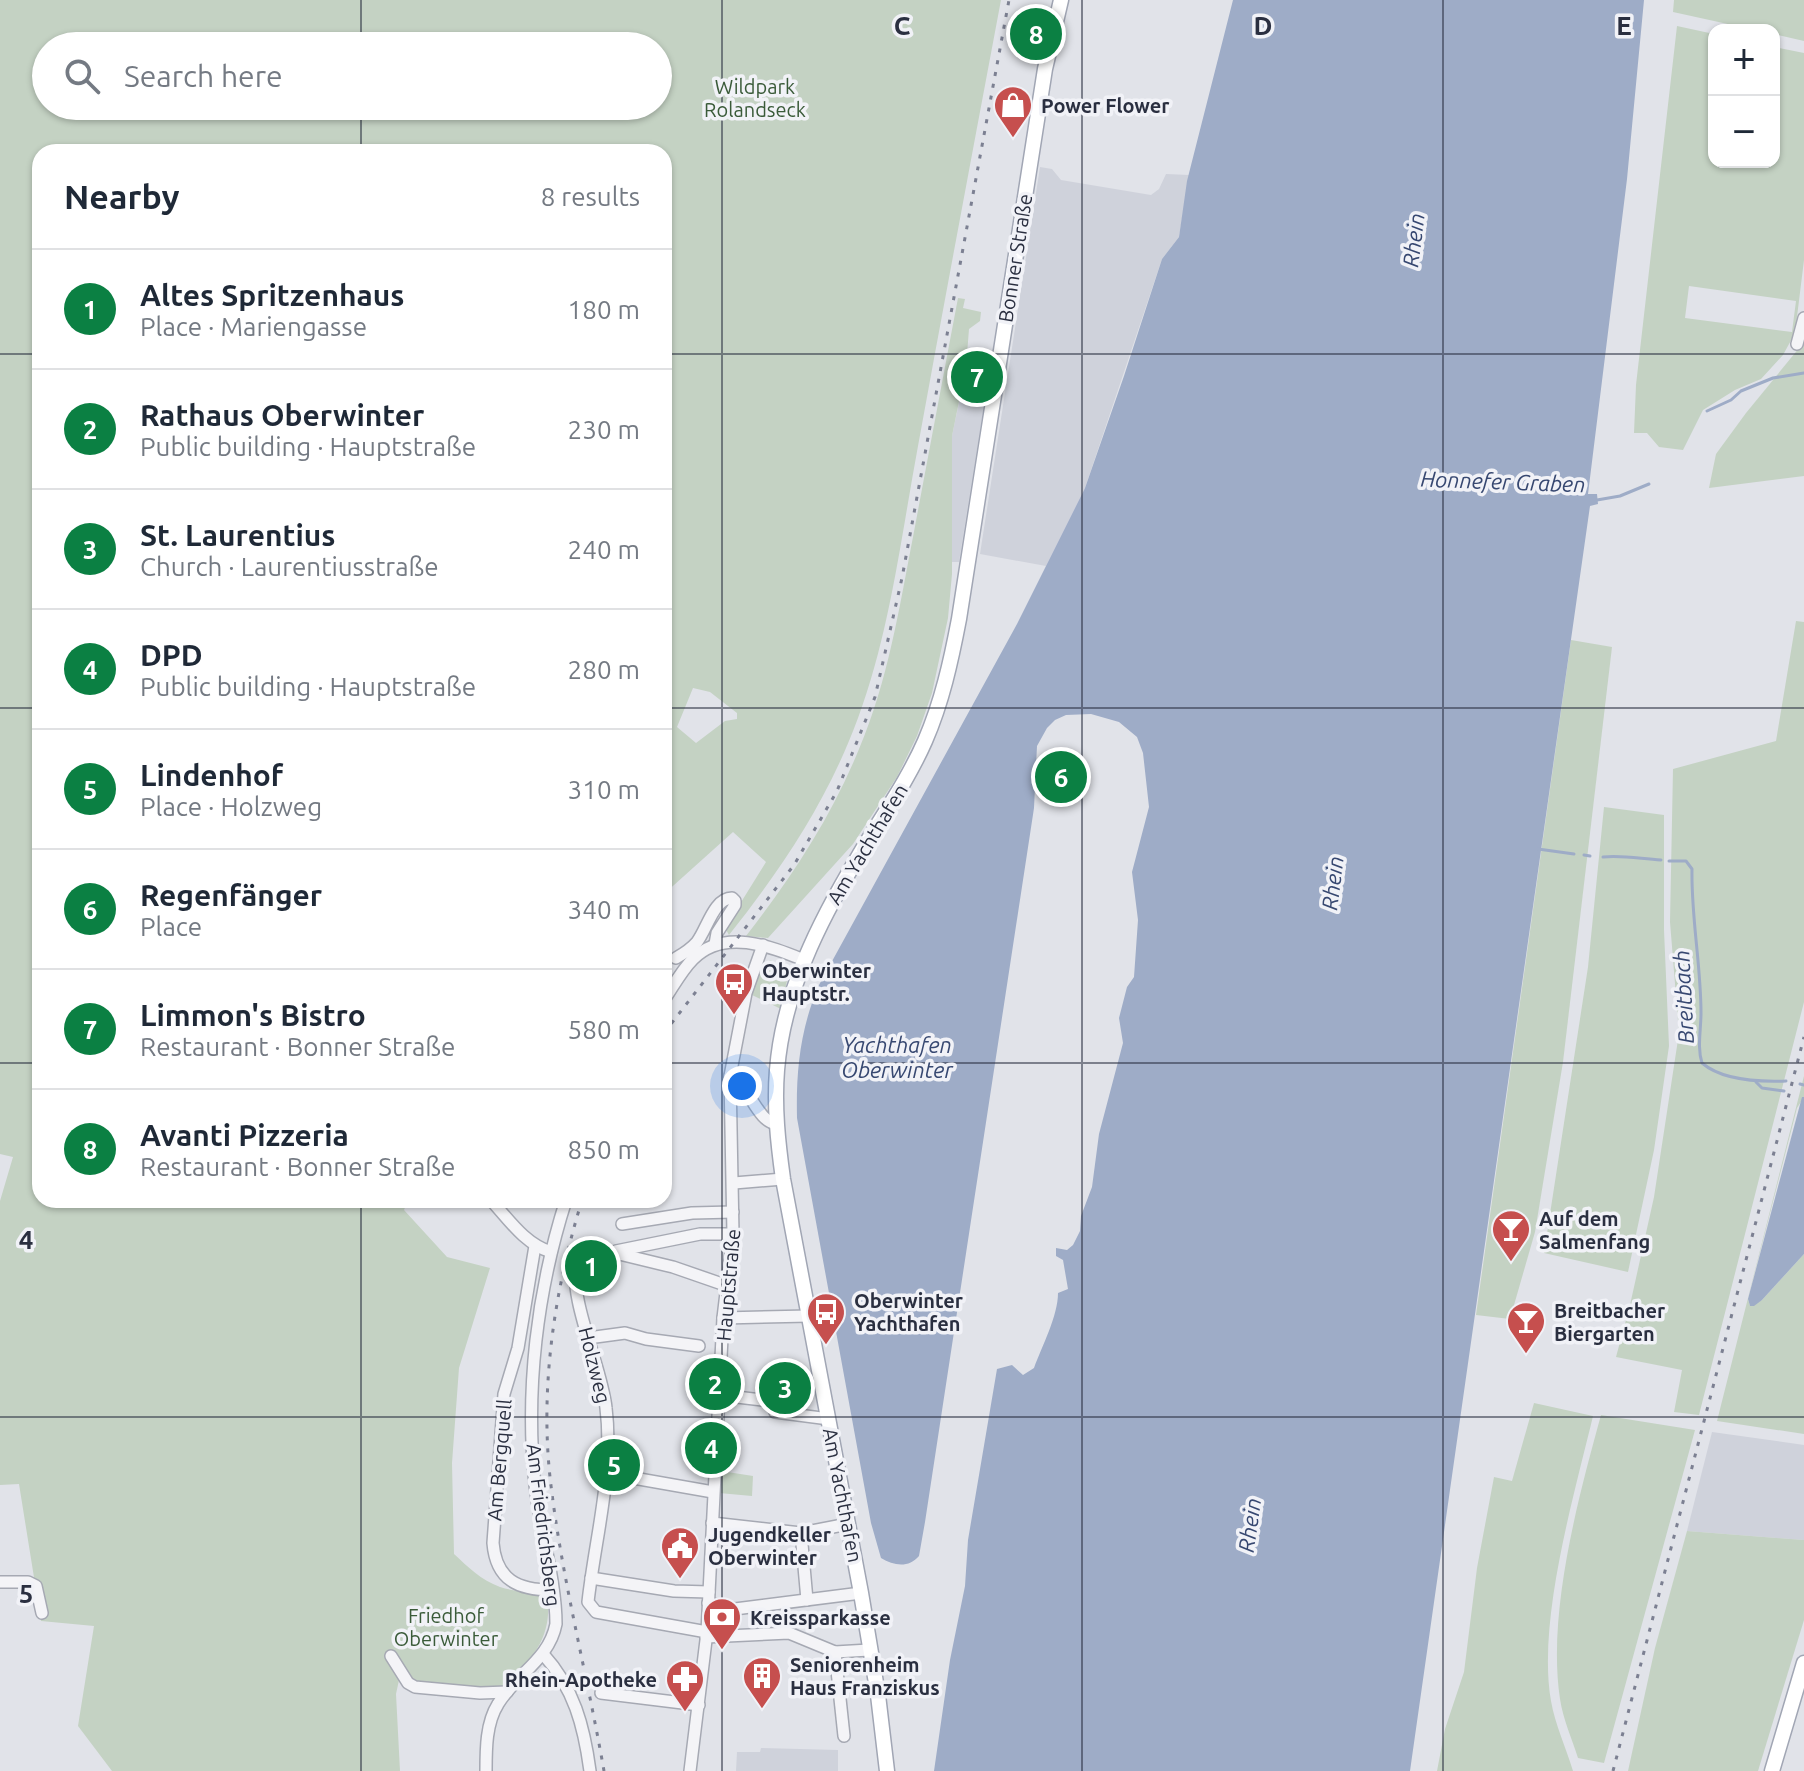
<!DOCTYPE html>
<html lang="en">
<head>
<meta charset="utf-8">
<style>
  body { margin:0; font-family:Ubuntu,sans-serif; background:#f2f2f3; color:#1f2937 }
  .controls { position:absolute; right:24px; top:24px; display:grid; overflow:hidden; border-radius:16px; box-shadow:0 2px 6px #0004 }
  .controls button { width:72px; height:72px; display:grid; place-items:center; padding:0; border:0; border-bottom:2px solid #e0e1e3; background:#fff; color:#1f2937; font:40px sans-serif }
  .you { position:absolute; left:742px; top:1086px; width:28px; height:28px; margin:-20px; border:6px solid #fff; border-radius:50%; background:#1a73e8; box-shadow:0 0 0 12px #1a73e833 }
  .badge { display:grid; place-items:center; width:52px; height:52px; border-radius:50%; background:#0b8043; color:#fff; font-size:26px; font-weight:700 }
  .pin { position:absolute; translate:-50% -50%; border:4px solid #fff; box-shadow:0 2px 8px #0006 }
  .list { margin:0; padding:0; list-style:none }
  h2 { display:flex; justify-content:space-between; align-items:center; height:104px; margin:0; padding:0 32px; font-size:34px }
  h2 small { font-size:26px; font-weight:400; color:#747a83 }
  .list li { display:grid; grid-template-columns:52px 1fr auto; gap:24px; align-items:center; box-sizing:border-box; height:120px; padding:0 32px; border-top:2px solid #e0e1e3 }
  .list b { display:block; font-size:30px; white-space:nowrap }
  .list p { margin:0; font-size:26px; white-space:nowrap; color:#747a83 }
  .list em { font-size:26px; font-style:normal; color:#747a83 }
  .icon { flex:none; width:44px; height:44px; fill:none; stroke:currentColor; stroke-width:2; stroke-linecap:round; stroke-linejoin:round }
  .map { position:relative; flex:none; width:1804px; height:1771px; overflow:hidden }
  .search { position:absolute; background:#fff; box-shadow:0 2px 6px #0004; left:32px; top:32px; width:640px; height:88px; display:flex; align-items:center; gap:20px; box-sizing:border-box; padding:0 28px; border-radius:44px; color:#747a83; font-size:30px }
  .panel { position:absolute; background:#fff; box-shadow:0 2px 6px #0004; left:32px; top:144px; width:640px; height:1064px; border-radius:24px }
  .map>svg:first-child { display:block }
  .built { fill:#cfd2db }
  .green { fill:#c4d2c3; fill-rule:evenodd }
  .water { fill:#9eacc7 }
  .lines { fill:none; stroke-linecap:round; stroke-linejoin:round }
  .stream { stroke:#9eacc7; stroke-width:3 }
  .minor-casing { stroke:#a6a9b3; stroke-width:14 }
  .major-casing { stroke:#a1a6b4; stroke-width:17 }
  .minor { stroke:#f4f4f7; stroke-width:11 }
  .major { stroke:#fff; stroke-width:14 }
  .rail { stroke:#7c8092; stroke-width:3; stroke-dasharray:4 8; stroke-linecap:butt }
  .grid { fill:none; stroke:#2a2f40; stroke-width:2; stroke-opacity:0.55 }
  .labels { text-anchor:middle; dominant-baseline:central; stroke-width:7; stroke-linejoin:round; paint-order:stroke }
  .park-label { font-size:20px; fill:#3a5b39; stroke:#f1f2f7 }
  .poi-label { font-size:20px; font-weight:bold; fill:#2a2f40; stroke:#f1f2f7; text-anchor:start }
  .street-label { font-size:20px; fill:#2a2f40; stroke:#f1f2f7 }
  .water-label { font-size:22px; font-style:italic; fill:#374871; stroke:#f1f2f7 }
  .grid-label { font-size:26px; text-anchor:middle; font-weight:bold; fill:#2a2f40; stroke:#f1f2f7; stroke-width:7; stroke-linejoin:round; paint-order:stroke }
</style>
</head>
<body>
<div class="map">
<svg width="1804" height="1771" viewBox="0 0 1804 1771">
  <rect width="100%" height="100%" fill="#e1e3e9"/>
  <g class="built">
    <path d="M 1040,167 L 1052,169 L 1061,180 L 1151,195 L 1159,189 L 1166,174 L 1189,175 L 1179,237 L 1162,259 L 1085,488 L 1046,566 L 980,554 Z"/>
    <path d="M 966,369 L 989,373 L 959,562 L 952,562 L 952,436 Z"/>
    <path d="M 1712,1432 L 1804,1445 L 1804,1540 L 1687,1531 Z"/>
    <path d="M 761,1748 L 838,1750 L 838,1771 L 736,1771 L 737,1752 L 760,1752 Z"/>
  </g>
  <g class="green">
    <path d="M 0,0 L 1001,0 C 973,149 945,298 918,446 C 901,537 890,632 858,718 C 828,800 782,868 729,935 L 725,928 L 766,862 L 733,832 L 664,894 L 664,152 L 40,152 L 40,1200 L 408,1200 L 404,1210 L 447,1257 L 490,1268 L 459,1368 L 452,1463 L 454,1554 C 468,1567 481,1580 500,1587 C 517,1593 533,1589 548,1600 C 550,1629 541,1648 521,1669 C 513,1677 507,1685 497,1689 L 415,1684 L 409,1676 L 399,1680 L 396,1694 L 400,1771 L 112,1771 L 78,1726 L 94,1626 L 41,1621 L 19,1484 L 0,1485 L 0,1201 L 13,1157 L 0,1154 ZM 46,46 L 658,46 L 658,106 L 46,106 ZM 693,688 L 710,692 L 737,713 L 737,719 L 725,721 L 696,743 L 677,727 Z"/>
    <path d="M 1674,0 L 1804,0 L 1804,41 L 1774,34 L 1774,30 L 1755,30 L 1673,12 Z"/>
    <path d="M 1677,26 L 1714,34 L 1714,162 L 1774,162 L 1774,47 L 1804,53 L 1804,260 L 1795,333 L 1783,355 L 1761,379 L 1735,390 L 1703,410 L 1683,450 L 1659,447 L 1647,433 L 1634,433 L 1636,385 ZM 1689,286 L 1796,301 L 1792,332 L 1685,318 Z"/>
    <path d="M 958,298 L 965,299 L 963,308 L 981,312 L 980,321 L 969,329 L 966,367 L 952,436 L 952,574 L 948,618 L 932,693 L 917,736 L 897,777 L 853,844 L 768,938 L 746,936 C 791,878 831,818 859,749 C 888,681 899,609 913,537 C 928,457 943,377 958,298 Z"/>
    <path d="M 1804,342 L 1804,476 L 1709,488 L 1716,454 L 1746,413 Z"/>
    <path d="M 1796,621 L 1804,622 L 1804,1002 L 1699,1415 L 1674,1412 L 1682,1370 L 1616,1357 L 1630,1305 L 1654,1197 L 1679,1033 L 1670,922 L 1673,769 L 1776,741 Z"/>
    <path d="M 1571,640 L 1612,647 L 1563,1062 L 1535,1232 L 1510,1319 L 1476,1315 Z"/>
    <path d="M 1604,807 L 1664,815 L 1664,930 L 1669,1046 L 1654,1150 L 1628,1272 L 1544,1253 L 1588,967 Z"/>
    <path d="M 770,960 L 783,965 L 789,971 L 781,1009 L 752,995 L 761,968 Z"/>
    <path d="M 1804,1076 L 1804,1097 L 1797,1108 L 1748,1299 L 1750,1306 L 1762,1300 L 1804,1254 L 1804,1434 L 1717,1421 Z"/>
    <path d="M 1534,1403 L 1593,1416 C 1574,1496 1537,1621 1551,1701 C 1555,1724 1566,1748 1573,1771 L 1437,1771 L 1445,1729 L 1464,1672 L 1477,1568 L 1494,1477 L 1512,1481 Z"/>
    <path d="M 1601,1415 L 1695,1430 L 1604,1763 L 1578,1758 C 1572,1739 1563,1719 1560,1699 C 1547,1613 1578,1499 1601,1415 Z"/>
    <path d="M 721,1471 L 753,1476 L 752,1496 L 719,1493 Z"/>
    <path d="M 1687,1531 L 1804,1540 L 1804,1620 L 1758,1771 L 1628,1771 L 1655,1648 Z"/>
  </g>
  <g class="water">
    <path d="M 1233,0 L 1644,0 L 1627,179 L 1588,494 L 1597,494 L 1598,504 L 1590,506 L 1410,1771 L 934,1771 L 950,1660 L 965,1586 L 968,1540 L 997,1369 L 1012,1365 L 1023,1375 L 1034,1368 C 1042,1346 1058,1316 1058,1293 L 1068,1289 L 1063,1260 L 1056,1256 L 1056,1248 L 1067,1250 L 1073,1245 L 1080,1231 L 1081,1216 L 1092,1187 L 1099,1134 L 1123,1043 L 1119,1018 L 1127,987 L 1134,977 L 1138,920 L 1132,872 L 1149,807 L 1143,753 L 1137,737 L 1119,722 L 1091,714 L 1066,715 L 1055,720 L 1047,728 L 1037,746 L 1034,808 L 925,1522 L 919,1556 C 909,1568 894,1566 881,1558 L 871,1523 L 797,1118 C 796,1071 800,1029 819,985 L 1017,624 L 1085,488 L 1124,376 L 1162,259 L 1179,237 L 1187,181 Z"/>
    <path d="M 1802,1097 L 1804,1097 L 1804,1254 L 1762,1300 L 1754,1306 L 1750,1306 L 1748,1299 Z"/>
  </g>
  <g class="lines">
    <g class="stream">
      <path d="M 1707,411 L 1731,400 L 1741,391 L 1773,378 L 1804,373"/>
      <path d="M 1597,500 L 1620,496 L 1649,484"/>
      <path d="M 1538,849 L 1574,854"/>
      <path d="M 1584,855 L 1590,856"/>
      <path d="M 1603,857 C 1624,855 1641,859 1661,860"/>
      <path d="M 1669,861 L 1686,861 L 1692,869 C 1691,917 1701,965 1701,1013 C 1701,1030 1697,1048 1702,1063 C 1723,1081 1760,1082 1786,1081"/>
      <path d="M 1756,1082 L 1762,1088 L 1784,1091"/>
      <path d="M 1800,1084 L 1804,1085"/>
    </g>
    <g class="minor-casing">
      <g id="minor">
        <path d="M 1797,344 L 1804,318"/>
        <path d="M 676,958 C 683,954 691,949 697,942 C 707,929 714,898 732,898 L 735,901 L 735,905 L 717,933 L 715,944"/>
        <path d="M 664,1000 C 673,987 681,971 693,959 C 724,928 769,946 804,960"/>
        <path d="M 730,1076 C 750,1086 757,1122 777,1124"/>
        <path d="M 734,1183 L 783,1179"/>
        <path d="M 491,1200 C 509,1220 525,1244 551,1252"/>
        <path d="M 622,1224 L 692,1213 L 733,1212"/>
        <path d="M 535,1246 L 518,1348 L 504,1394 L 493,1543 C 496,1580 518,1590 552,1590"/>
        <path d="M 616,1251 L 700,1234 L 733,1234"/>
        <path d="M 723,1318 L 809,1316"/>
        <path d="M 588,1338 L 625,1333 L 646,1339 L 699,1346"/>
        <path d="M 720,1395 L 771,1401 L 775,1412 L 829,1419"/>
        <path d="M 605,1473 L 713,1492"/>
        <path d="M 712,1523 L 801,1533 L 848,1524"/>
        <path d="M 801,1533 L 807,1600"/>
        <path d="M 591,1578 L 674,1591 L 709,1592"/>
        <path d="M 0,1582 L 28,1582 L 36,1586 L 42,1613"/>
        <path d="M 708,1603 L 735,1609 L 861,1593"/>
        <path d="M 707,1632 L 596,1612 L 588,1602 C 595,1539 614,1472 606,1408 C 602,1367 567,1297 577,1259 L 611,1252 L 673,1267 L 725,1285"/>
        <path d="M 706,1637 L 789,1633 L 835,1652 L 869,1650"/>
        <path d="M 835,1652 L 844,1736"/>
        <path d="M 543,1654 C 574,1688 584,1726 590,1771"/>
        <path d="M 391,1656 L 408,1683 L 415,1687 L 480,1693 L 507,1692"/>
        <path d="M 601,1693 L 699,1705"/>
        <path d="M 486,1771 C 486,1749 486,1723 498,1704 C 516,1674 549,1660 556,1624 C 556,1581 540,1529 535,1485 C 525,1390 537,1291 566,1200"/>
        <path d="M 690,1771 L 707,1632 L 723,1318 L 733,1234 L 730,1076 L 746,993 L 763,945"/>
      </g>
    </g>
    <g class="major-casing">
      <g id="major">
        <path d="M 887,1771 L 878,1695 L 861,1593 L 783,1179 C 778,1143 774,1107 777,1070 C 783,993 819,922 858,857 C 880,819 907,782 925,741 C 942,702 951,661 959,619 L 1045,69 L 1061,0"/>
        <path d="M 1772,1771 L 1804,1663"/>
      </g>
    </g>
    <use href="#minor" class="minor"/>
    <use href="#major" class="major"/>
    <g class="rail">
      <path d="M 664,1033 L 794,865 L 837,791 L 875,697 L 902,578 L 1009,0"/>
      <path d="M 582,1200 C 555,1288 540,1384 550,1477 C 561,1576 587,1673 604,1771"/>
      <path d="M 1613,1771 L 1804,1037"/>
    </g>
  </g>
  <path class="grid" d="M 361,0 L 361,46M 722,0 L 722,1771M 1082,0 L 1082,1771M 1443,0 L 1443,1771M 361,106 L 361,152M 0,354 L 40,354M 664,354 L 1804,354M 0,708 L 40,708M 664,708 L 1804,708M 0,1063 L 40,1063M 664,1063 L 1804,1063M 361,1200 L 361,1771M 0,1417 L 1804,1417"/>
  <defs>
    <g id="shop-pin" transform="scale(2)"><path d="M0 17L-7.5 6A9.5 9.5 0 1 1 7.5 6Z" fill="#c64f4e" stroke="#f1f2f7"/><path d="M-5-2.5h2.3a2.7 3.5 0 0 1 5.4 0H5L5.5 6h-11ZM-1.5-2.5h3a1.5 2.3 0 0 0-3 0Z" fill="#fff"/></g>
    <g id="bus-pin" transform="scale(2)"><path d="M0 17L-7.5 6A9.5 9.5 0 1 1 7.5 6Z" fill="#c64f4e" stroke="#f1f2f7"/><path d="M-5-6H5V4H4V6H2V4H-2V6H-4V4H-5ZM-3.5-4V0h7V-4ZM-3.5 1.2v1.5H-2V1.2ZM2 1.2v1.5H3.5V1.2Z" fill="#fff"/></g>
    <g id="bar-pin" transform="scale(2)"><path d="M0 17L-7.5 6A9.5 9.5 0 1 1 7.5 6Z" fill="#c64f4e" stroke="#f1f2f7"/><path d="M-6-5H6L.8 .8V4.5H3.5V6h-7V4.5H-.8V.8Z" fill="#fff"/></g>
    <g id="civic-pin" transform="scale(2)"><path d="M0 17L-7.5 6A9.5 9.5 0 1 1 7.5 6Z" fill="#c64f4e" stroke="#f1f2f7"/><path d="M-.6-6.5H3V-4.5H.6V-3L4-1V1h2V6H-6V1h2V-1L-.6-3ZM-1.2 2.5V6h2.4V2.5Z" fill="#fff"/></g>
    <g id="bank-pin" transform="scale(2)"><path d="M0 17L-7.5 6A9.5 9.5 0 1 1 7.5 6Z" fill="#c64f4e" stroke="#f1f2f7"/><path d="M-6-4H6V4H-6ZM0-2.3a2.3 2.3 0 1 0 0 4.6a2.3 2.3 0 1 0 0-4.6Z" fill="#fff"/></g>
    <g id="building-pin" transform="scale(2)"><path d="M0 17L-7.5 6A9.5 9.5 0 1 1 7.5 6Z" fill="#c64f4e" stroke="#f1f2f7"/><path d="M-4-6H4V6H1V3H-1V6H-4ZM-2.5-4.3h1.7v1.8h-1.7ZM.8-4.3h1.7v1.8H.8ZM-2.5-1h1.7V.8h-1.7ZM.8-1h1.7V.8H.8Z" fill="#fff"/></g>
    <g id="pharmacy-pin" transform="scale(2)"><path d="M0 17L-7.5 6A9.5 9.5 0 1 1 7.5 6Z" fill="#c64f4e" stroke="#f1f2f7"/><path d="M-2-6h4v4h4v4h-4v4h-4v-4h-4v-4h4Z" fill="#fff"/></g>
  </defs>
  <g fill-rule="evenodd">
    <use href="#shop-pin" x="1013" y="105"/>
    <use href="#bus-pin" x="734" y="982"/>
    <use href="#bar-pin" x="1511" y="1229"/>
    <use href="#bus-pin" x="826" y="1312"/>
    <use href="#bar-pin" x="1526" y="1321"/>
    <use href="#civic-pin" x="680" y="1546"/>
    <use href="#bank-pin" x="722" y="1617"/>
    <use href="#building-pin" x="762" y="1676"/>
    <use href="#pharmacy-pin" x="685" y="1679"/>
  </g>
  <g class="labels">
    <g class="park-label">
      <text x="755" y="86">Wildpark<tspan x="755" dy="23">Rolandseck</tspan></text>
      <text x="446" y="1615">Friedhof<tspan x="446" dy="23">Oberwinter</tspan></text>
    </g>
    <g class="poi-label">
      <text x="1041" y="105">Power Flower</text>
      <text x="762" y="970">Oberwinter<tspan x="762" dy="23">Hauptstr.</tspan></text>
      <text x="1539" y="1218">Auf dem<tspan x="1539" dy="23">Salmenfang</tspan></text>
      <text x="854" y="1300">Oberwinter<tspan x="854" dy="23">Yachthafen</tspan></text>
      <text x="1554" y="1310">Breitbacher<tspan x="1554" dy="23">Biergarten</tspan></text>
      <text x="708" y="1534">Jugendkeller<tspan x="708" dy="23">Oberwinter</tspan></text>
      <text x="750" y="1617">Kreissparkasse</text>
      <text x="790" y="1664">Seniorenheim<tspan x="790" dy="23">Haus Franziskus</tspan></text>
      <text x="657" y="1679" text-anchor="end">Rhein-Apotheke</text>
    </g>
    <g class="street-label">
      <text transform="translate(1015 258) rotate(-81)">Bonner Straße</text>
      <text transform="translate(867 844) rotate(-59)">Am Yachthafen</text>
      <text transform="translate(728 1285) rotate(-85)">Hauptstraße</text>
      <text transform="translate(595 1365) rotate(76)">Holzweg</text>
      <text transform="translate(499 1460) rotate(-85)">Am Bergquell</text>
      <text transform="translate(843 1495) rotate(79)">Am Yachthafen</text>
      <text transform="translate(544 1525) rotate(83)">Am Friedrichsberg</text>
    </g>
    <g class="water-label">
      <text transform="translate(1413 240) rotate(-83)">Rhein</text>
      <text transform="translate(1503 481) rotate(2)">Honnefer Graben</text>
      <text transform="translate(1332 883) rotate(-83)">Rhein</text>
      <text transform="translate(1683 997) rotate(-93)">Breitbach</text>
      <text x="897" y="1044">Yachthafen<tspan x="897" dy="25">Oberwinter</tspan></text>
      <text transform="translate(1249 1525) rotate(-82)">Rhein</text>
    </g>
  </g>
  <g class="grid-label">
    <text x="902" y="35">C</text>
    <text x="1263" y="35">D</text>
    <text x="1624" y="35">E</text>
    <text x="26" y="1249">4</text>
    <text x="26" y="1603">5</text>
  </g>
</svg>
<div class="controls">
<button>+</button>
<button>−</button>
</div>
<div class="you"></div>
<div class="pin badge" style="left:591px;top:1266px">1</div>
<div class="pin badge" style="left:715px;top:1384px">2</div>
<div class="pin badge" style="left:785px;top:1388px">3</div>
<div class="pin badge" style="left:711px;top:1448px">4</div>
<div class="pin badge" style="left:614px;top:1465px">5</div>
<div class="pin badge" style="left:1061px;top:777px">6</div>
<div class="pin badge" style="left:977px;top:377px">7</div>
<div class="pin badge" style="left:1036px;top:34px">8</div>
<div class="search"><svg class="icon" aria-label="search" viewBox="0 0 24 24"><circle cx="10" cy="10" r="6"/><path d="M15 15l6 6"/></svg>Search here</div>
<section class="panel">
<h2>Nearby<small>8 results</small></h2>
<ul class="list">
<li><span class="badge">1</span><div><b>Altes Spritzenhaus</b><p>Place · Mariengasse</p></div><em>180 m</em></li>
<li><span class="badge">2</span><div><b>Rathaus Oberwinter</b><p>Public building · Hauptstraße</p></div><em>230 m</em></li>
<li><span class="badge">3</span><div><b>St. Laurentius</b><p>Church · Laurentiusstraße</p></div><em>240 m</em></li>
<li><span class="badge">4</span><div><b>DPD</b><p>Public building · Hauptstraße</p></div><em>280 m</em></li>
<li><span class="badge">5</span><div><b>Lindenhof</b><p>Place · Holzweg</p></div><em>310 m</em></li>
<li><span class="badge">6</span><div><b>Regenfänger</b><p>Place</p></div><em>340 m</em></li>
<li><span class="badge">7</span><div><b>Limmon's Bistro</b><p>Restaurant · Bonner Straße</p></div><em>580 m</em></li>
<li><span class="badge">8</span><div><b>Avanti Pizzeria</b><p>Restaurant · Bonner Straße</p></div><em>850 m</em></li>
</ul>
</section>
</div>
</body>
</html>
